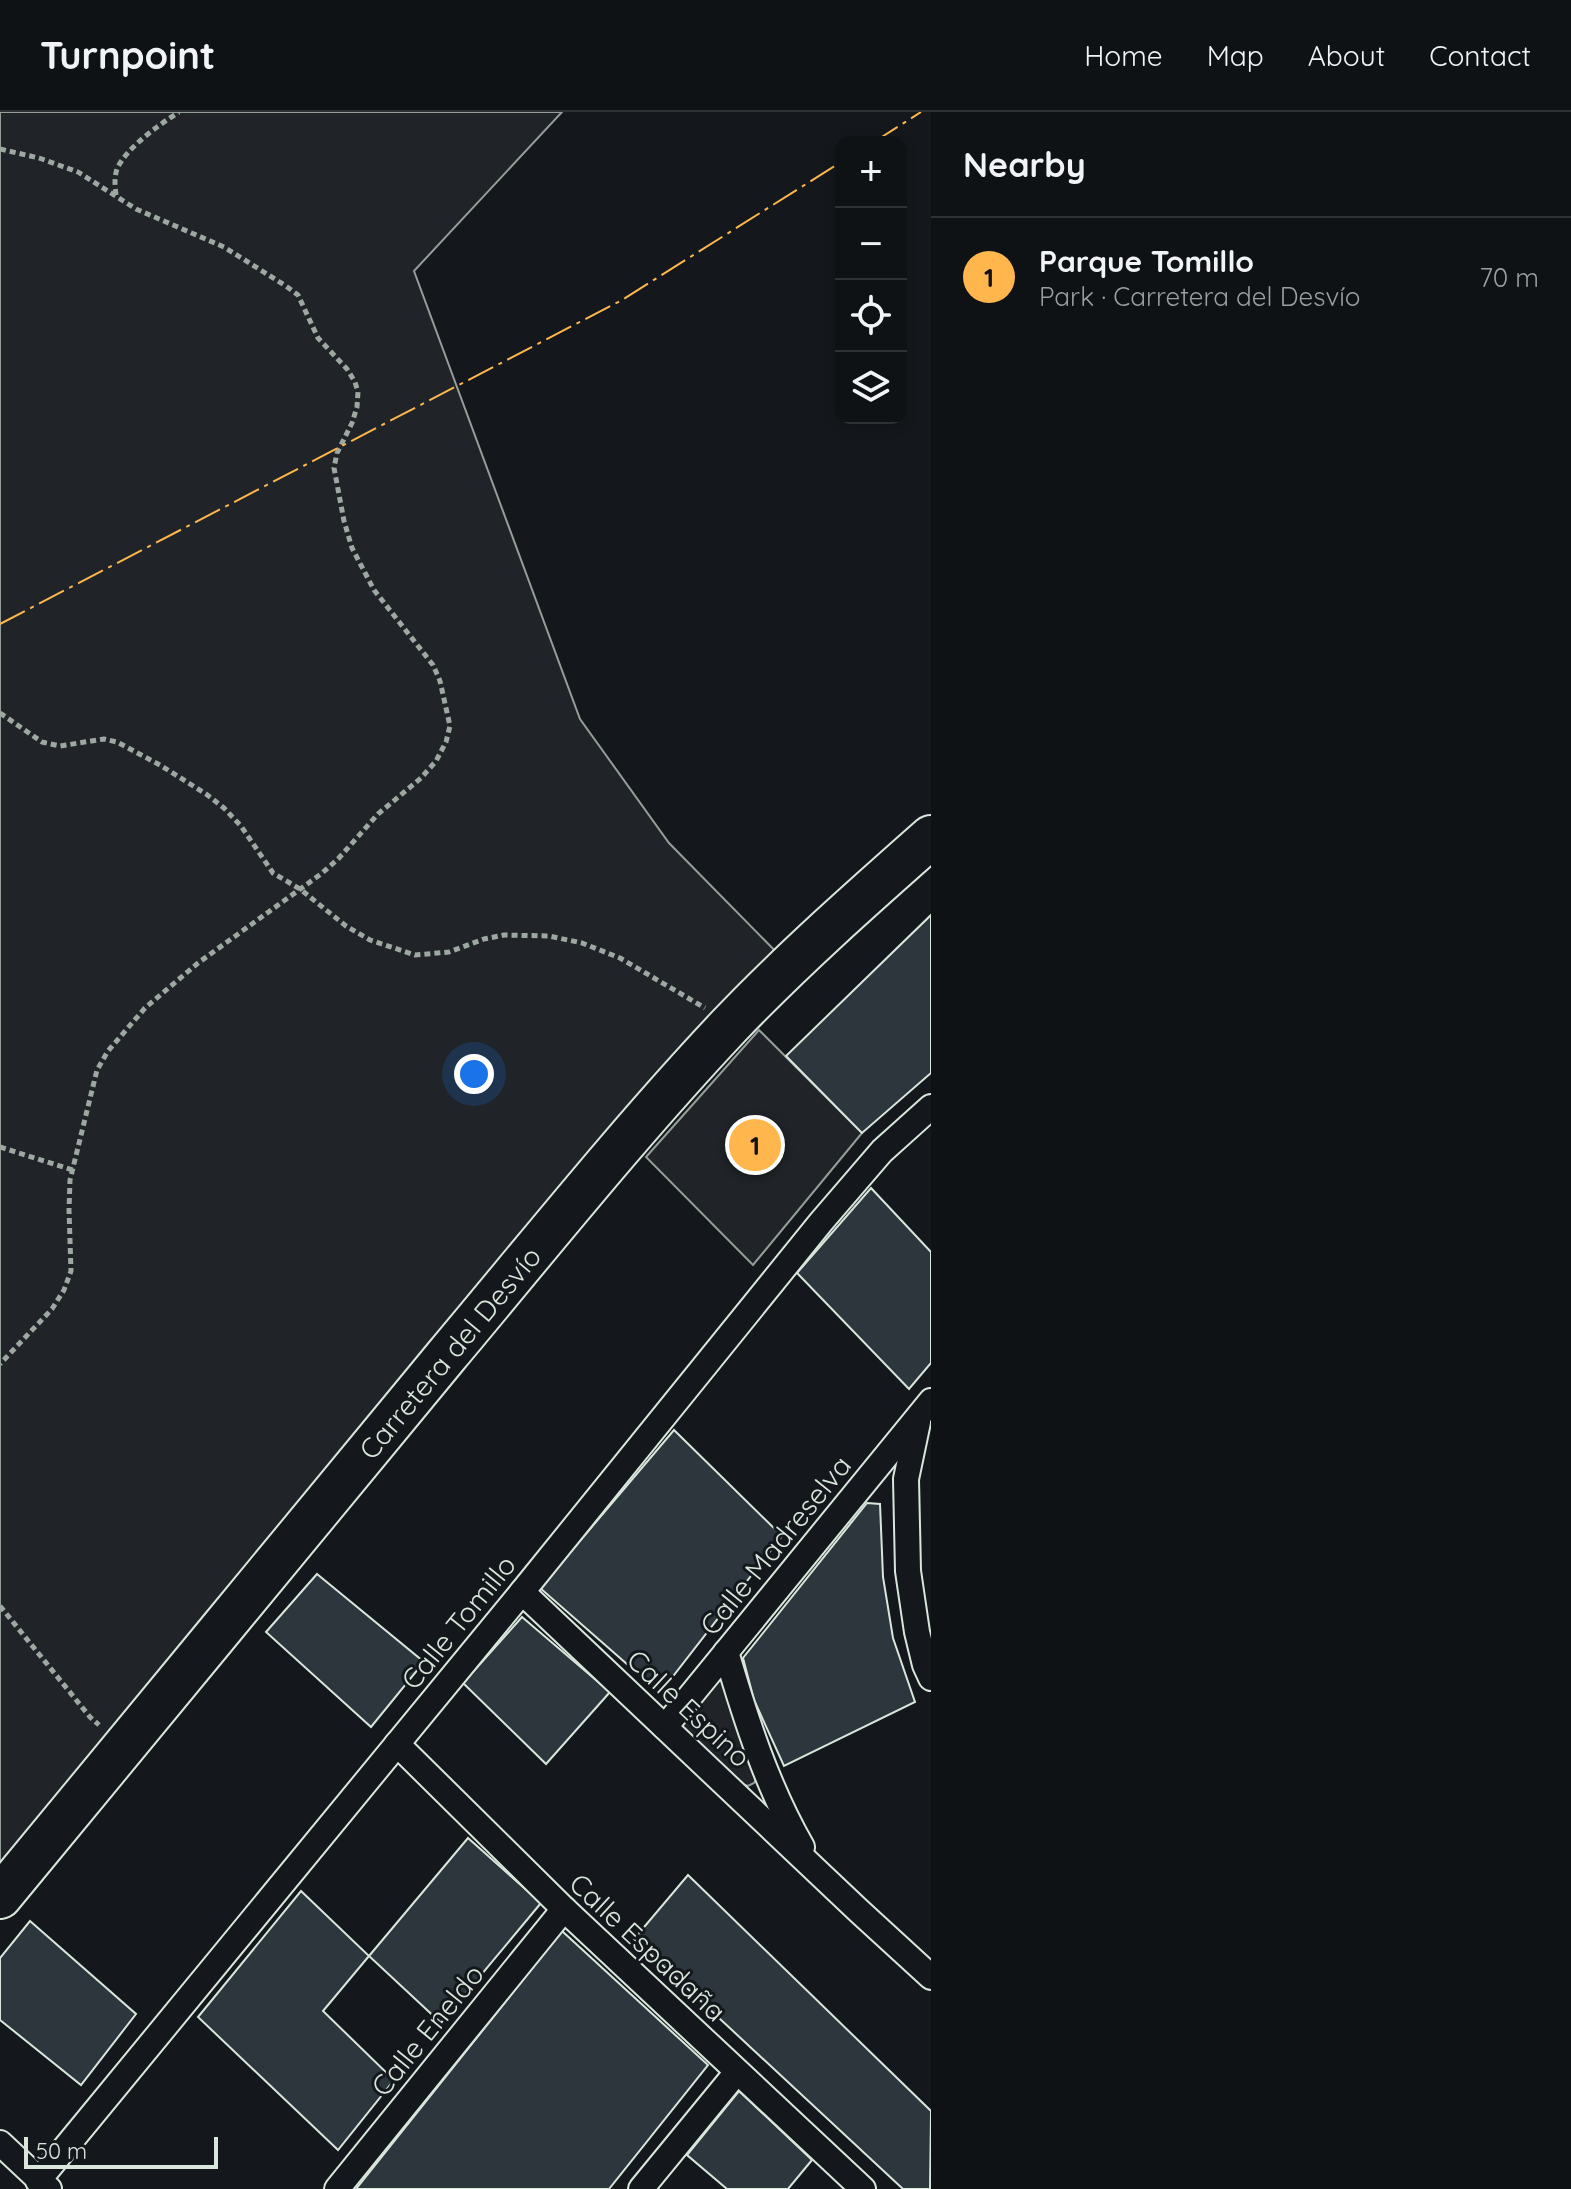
<!DOCTYPE html>
<html lang="en">
<head>
<meta charset="utf-8">
<style>
  body { margin:0; font-family:Quicksand,sans-serif; background:#181b1e; color:#f1f3f6 }
  .controls { position:absolute; right:24px; top:24px; display:grid; overflow:hidden; border-radius:16px; box-shadow:0 4px 12px #0003 }
  .controls button { width:72px; height:72px; display:grid; place-items:center; padding:0; border:0; border-bottom:2px solid #2f3234; background:#0f1215; color:#f1f3f6; font:40px sans-serif }
  .scale { position:absolute; left:24px; bottom:20px; width:194px; box-sizing:border-box; padding-left:8px; border:4px solid #d8e6dc; border-top:0; font-size:22px; line-height:28px; white-space:nowrap; color:#d8e6dc; -webkit-text-stroke:6px #14181c; paint-order:stroke }
  .you { position:absolute; left:474px; top:962px; width:28px; height:28px; margin:-20px; border:6px solid #fff; border-radius:50%; background:#1a73e8; box-shadow:0 0 0 12px #1a73e833 }
  .badge { display:grid; place-items:center; width:52px; height:52px; border-radius:50%; background:#ffb74d; color:#111; font-size:26px; font-weight:700 }
  .pin { position:absolute; translate:-50% -50%; border:4px solid #fff; box-shadow:0 2px 8px #0006 }
  .list { margin:0; padding:0; list-style:none }
  h2 { display:flex; justify-content:space-between; align-items:center; height:104px; margin:0; padding:0 32px; font-size:34px }
  h2 small { font-size:26px; font-weight:400; color:#9b9ea0 }
  .list li { display:grid; grid-template-columns:52px 1fr auto; gap:24px; align-items:center; box-sizing:border-box; height:120px; padding:0 32px; border-top:2px solid #2f3234 }
  .list b { display:block; font-size:30px; white-space:nowrap }
  .list p { margin:0; font-size:26px; white-space:nowrap; color:#9b9ea0 }
  .list em { font-size:26px; font-style:normal; color:#9b9ea0 }
  .icon { flex:none; width:44px; height:44px; fill:none; stroke:currentColor; stroke-width:2; stroke-linecap:round; stroke-linejoin:round }
  .map { position:relative; flex:none; width:931px; height:2077px; overflow:hidden }
  header { display:flex; align-items:center; gap:48px; box-sizing:border-box; height:112px; padding:0 40px; background:#0f1215; border-bottom:2px solid #2f3234 }
  header strong { font-size:38px }
  nav { display:flex; gap:44px; margin-inline-start:auto; font-size:28px }
  main { display:flex }
  aside { flex:1; background:#0f1215 }
  .map>svg:first-child { display:block }
  .green { fill:#202428; stroke:#939e99; stroke-width:2 }
  .building { fill:#2c363c; stroke:#d8e6dc; stroke-width:2 }
  .lines { fill:none; stroke-linecap:round; stroke-linejoin:round }
  .street-casing { stroke:#d8e6dc; stroke-width:28 }
  .highway-casing { stroke:#d8e6dc; stroke-width:46 }
  .path { stroke:#9da8a2; stroke-width:5; stroke-dasharray:6 4; stroke-linecap:butt }
  .street { stroke:#14181c; stroke-width:24 }
  .highway { stroke:#14181c; stroke-width:42 }
  .power { stroke:#ffb74d; stroke-width:2; stroke-dasharray:28 6 4 6; stroke-linecap:butt }
  .labels { text-anchor:middle; dominant-baseline:central; stroke-width:6; stroke-linejoin:round; paint-order:stroke }
  .street-label { font-size:28px; fill:#d8e6dc; stroke:#14181c }
</style>
</head>
<body>
<header>
<strong>Turnpoint</strong>
<nav><a>Home</a><a>Map</a><a>About</a><a>Contact</a></nav>
</header>
<main>
<div class="map">
<svg width="931" height="2077" viewBox="0 0 931 2077">
  <rect width="100%" height="100%" fill="#14181c"/>
  <g class="green">
    <path d="M 0,0 L 562,0 L 414,159 L 580,607 L 669,731 L 790,854 L 0,1772 Z"/>
    <path d="M 759,918 L 862,1021 L 753,1153 L 646,1045 Z"/>
    <path d="M 715,1569 L 722,1569 L 727,1574 L 758,1664 L 754,1671 L 748,1674 L 742,1672 L 687,1623 L 683,1615 L 683,1609 Z"/>
  </g>
  <g class="building">
    <path d="M 931,803 L 931,961 L 862,1021 L 786,944 Z"/>
    <path d="M 871,1076 L 931,1140 L 931,1251 L 909,1277 L 797,1161 Z"/>
    <path d="M 674,1318 L 782,1424 L 660,1581 L 540,1476 Z"/>
    <path d="M 867,1391 L 880,1392 L 883,1465 L 893,1526 L 915,1590 L 784,1654 L 754,1588 L 743,1546 Z"/>
    <path d="M 317,1462 L 424,1550 L 371,1615 L 266,1520 Z"/>
    <path d="M 522,1505 L 610,1580 L 546,1652 L 463,1571 Z"/>
    <path d="M 468,1726 L 541,1791 L 441,1911 L 369,1844 Z"/>
    <path d="M 688,1763 L 931,1999 L 930,2077 L 903,2077 L 634,1827 Z"/>
    <path d="M 301,1779 L 369,1844 L 323,1899 L 394,1968 L 338,2038 L 198,1905 Z"/>
    <path d="M 30,1809 L 136,1902 L 81,1973 L 0,1908 L 0,1846 Z"/>
    <path d="M 562,1819 L 708,1953 L 609,2077 L 356,2077 Z"/>
    <path d="M 739,1979 L 812,2048 L 788,2077 L 727,2077 L 687,2043 Z"/>
  </g>
  <g class="lines">
    <g class="street-casing">
      <g id="street">
        <path d="M 918,1310 L 906,1367 L 908,1459 L 917,1520 L 925,1553 L 931,1566"/>
        <path d="M 522,1480 L 859,1799 L 931,1865"/>
        <path d="M 726,1540 C 746,1608 767,1674 802,1735"/>
        <path d="M 665,1615 L 931,1289"/>
        <path d="M 397,1632 L 564,1797 L 863,2077"/>
        <path d="M 0,2031 L 49,2077"/>
        <path d="M 38,2069 L 522,1480 L 821,1110 L 882,1039 L 931,995"/>
        <path d="M 337,2077 L 564,1797"/>
        <path d="M 641,2077 L 737,1960"/>
      </g>
    </g>
    <g class="highway-casing">
      <g id="highway">
        <path id="s1" d="M 0,1785 C 150,1605 297,1423 447,1243 C 540,1132 630,1019 729,914 C 793,847 862,786 931,725"/>
      </g>
    </g>
    <g class="path">
      <path d="M 0,37 L 39,46 L 78,60 L 136,97 L 224,135 L 286,174 L 298,183 L 318,226 L 347,257 L 355,270 L 358,280 L 357,295 L 352,311 L 337,341 L 334,356 L 344,409 L 352,436 L 374,478 L 433,553 L 440,569 L 450,614 L 446,630 L 436,649 L 421,666 L 378,702 L 338,747 L 321,762 L 198,851 L 145,896 L 108,939 L 97,958 L 70,1068 L 69,1098 L 71,1159 L 64,1178 L 52,1197 L 0,1252"/>
      <path d="M 116,83 C 115,74 114,66 117,57 C 126,36 160,12 179,0"/>
      <path d="M 0,601 L 42,630 L 60,634 L 104,627 L 117,630 L 160,653 L 206,682 L 224,696 L 241,714 L 273,761 L 300,777 L 346,814 L 370,828 L 415,843 L 449,840 L 484,827 L 504,823 L 549,824 L 582,831 L 620,846 L 705,896"/>
      <path d="M 0,1035 L 73,1058"/>
      <path d="M 0,1494 L 90,1605 L 99,1613"/>
    </g>
    <use href="#street" class="street"/>
    <use href="#highway" class="highway"/>
    <g class="power">
      <path d="M 874,30 L 921,0"/>
      <path d="M 0,512 L 622,188 L 841,50"/>
    </g>
  </g>
  <g class="labels">
    <g class="street-label">
      <text stroke="none"><textPath href="#s1" startOffset="706">Carretera del Desvío</textPath></text>
      <text transform="translate(775 1433) rotate(-51)">Calle Madreselva</text>
      <text transform="translate(458 1510) rotate(-51)">Calle Tomillo</text>
      <text transform="translate(689 1596) rotate(43)">Calle Espino</text>
      <text transform="translate(648 1835) rotate(43)">Calle Espadaña</text>
      <text transform="translate(427 1918) rotate(-51)">Calle Eneldo</text>
    </g>
  </g>
</svg>
<div class="controls">
<button>+</button>
<button>−</button>
<button><svg class="icon" aria-label="locate" viewBox="0 0 24 24"><circle cx="12" cy="12" r="6"/><path d="M12 2v4M12 18v4M2 12h4M18 12h4"/></svg></button>
<button><svg class="icon" aria-label="layers" viewBox="0 0 24 24"><path d="M12 4l9 5-9 5-9-5zM3 14l9 5 9-5"/></svg></button>
</div>
<div class="scale">50 m</div>
<div class="you"></div>
<div class="pin badge" style="left:755px;top:1033px">1</div>
</div>
<aside>
<h2>Nearby<small></small></h2>
<ul class="list">
<li><span class="badge">1</span><div><b>Parque Tomillo</b><p>Park · Carretera del Desvío</p></div><em>70 m</em></li>
</ul>
</aside>
</main>
</body>
</html>
